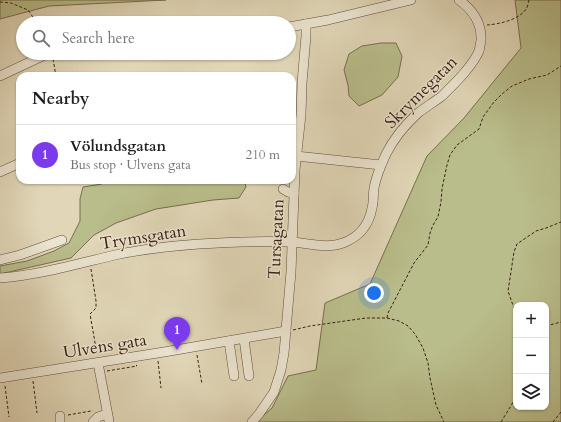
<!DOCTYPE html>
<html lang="en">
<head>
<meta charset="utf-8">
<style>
  body { margin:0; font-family:Cardo,serif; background:#f2f2f2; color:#202124 }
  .controls { position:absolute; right:12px; bottom:12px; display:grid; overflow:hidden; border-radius:8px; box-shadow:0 1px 3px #0004 }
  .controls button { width:36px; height:36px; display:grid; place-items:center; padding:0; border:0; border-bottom:1px solid #e0e0e0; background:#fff; color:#202124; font:20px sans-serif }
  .you { position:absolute; left:374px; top:293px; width:14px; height:14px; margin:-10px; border:3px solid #fff; border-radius:50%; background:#1a73e8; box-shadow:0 0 0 6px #1a73e833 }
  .badge { display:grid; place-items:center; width:26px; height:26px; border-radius:50%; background:#7c3aed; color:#fff; font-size:13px; font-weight:700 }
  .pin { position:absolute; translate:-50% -33px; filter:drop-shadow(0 1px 2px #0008) }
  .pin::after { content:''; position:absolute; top:21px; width:14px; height:12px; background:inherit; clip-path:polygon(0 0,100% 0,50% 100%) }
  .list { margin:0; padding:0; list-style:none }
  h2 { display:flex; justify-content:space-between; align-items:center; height:52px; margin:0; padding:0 16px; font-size:17px }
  h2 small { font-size:13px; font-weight:400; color:#757577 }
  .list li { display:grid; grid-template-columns:26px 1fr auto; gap:12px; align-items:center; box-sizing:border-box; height:60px; padding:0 16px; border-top:1px solid #e0e0e0 }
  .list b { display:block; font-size:15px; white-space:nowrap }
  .list p { margin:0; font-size:13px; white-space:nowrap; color:#757577 }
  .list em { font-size:13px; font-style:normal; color:#757577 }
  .icon { flex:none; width:22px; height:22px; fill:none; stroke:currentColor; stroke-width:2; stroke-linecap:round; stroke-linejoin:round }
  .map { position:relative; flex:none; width:561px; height:422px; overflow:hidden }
  .search { position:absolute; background:#fff; box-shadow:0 1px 3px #0004; left:16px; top:16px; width:280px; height:44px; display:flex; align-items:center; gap:10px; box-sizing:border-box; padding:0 14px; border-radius:22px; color:#757577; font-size:15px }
  .panel { position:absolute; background:#fff; box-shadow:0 1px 3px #0004; left:16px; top:72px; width:280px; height:112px; border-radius:12px }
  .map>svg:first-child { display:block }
  .green { fill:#b9bd8b; stroke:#796e4e; fill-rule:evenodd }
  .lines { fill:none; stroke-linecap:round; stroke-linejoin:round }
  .minor-casing { stroke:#634e3c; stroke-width:10 }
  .path { stroke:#392012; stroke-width:1; stroke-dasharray:3 2; stroke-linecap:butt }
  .minor { stroke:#ece5d1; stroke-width:9 }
  .labels { text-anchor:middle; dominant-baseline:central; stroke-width:3; stroke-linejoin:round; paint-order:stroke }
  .street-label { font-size:17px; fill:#392012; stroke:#ece5d1 }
</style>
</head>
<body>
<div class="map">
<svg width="561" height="422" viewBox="0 0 561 422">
  <rect width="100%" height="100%" fill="#e1d7b8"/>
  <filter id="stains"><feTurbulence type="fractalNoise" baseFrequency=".005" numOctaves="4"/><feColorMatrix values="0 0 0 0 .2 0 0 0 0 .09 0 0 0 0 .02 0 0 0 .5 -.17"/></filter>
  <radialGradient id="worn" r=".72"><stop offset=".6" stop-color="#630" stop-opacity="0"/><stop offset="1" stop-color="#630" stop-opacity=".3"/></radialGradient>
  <g class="green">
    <path d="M 0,0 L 166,0 L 49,6 L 0,19 Z"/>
    <path d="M 515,0 L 561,0 L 561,422 L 256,422 L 272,408 L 288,376 L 316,370 L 325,303 L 370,284 L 427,156 L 464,118 L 521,48 ZM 516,305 L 546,305 L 546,407 L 516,407 Z"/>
    <path d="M 381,43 L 396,43 L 402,56 L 398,77 L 382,95 L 359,106 L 349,96 L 348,85 L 344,70 L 349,54 L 362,46 Z"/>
    <path d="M 105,180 L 244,180 L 246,187 L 239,198 L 213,200 L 156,209 L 116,223 L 94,235 L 71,258 L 0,274 L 0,266 L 27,261 L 54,251 L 69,243 L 80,221 L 80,199 L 83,187 L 102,184 Z"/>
  </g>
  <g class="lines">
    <g class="minor-casing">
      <g id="minor">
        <path d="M 289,27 L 328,20 L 411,0"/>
        <path d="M 0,76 L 49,53"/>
        <path d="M 296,156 L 381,165"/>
        <path d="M 0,172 L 20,163"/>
        <path d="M 283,189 L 288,192 L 294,193"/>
        <path d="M 0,260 L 20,255 L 62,240"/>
        <path d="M 0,278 C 39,275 77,264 115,255 C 143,249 172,246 199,244 C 230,242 261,241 291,242 C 308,243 327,249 343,243 C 359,237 369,225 372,208 C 374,201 373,194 374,188 C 376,176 381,165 386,154 C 393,140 406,124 418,113 C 426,107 434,102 442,96 C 454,84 472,67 479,51 C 480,48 480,44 481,41 C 482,24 473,10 459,0"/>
        <path d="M 244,339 L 249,376"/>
        <path d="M 229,341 L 234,376"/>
        <path d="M 98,363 L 109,421"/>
        <path d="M 0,378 L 164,352 L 286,331"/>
        <path d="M 60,416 L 60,422"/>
        <path d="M 93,422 L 98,417 L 107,414"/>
        <path d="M 252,422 L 259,414 L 274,392 L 281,370 L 284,353 L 291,272 L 295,170 L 301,115 L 302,83 L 306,36 L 306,24"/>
      </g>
    </g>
    <g class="path">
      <path d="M 0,2 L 11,3 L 28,10 L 37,23"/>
      <path d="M 487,25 C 499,24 519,20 526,9 C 528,7 528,3 529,0"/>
      <path d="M 53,59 L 56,76"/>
      <path d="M 277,180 L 279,180"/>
      <path d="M 91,269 L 96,301 L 96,308 L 90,314 L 97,354"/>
      <path d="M 516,314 L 508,291 L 514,252 L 517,244 L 536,231 L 546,228 L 561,222"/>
      <path d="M 387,318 L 388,313 L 414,263 L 428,245 L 430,233 L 433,225 L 438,217 L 441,202 L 442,189 L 447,165 L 450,155 L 457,145 L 479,129 L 483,117 L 494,102 L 502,94 L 512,86 L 529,79 L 547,75 L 561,66"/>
      <path d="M 546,326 L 561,322"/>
      <path d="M 293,330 L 310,326 L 366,318 L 387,318 L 399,321 L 408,326 L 415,334 L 423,348 L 428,363 L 430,378 L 436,405 L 444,422"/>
      <path d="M 197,355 L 202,384"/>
      <path d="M 158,361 L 161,388"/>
      <path d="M 107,371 L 137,366 L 136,365"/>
      <path d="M 33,381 L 37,413"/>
      <path d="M 5,386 L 9,417"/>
      <path d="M 68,415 L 91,411"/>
      <path d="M 501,422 L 512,404 L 516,395"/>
      <path d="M 553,422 L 561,412"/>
    </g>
    <use href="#minor" class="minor"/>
  </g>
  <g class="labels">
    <g class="street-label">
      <text transform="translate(421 92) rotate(-45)">Skrymegatan</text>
      <text transform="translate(143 237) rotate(-9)">Trymsgatan</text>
      <text transform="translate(276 239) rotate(-87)">Tursagatan</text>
      <text transform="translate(105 346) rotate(-9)">Ulvens gata</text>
    </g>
  </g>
  <rect width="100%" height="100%" filter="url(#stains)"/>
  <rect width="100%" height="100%" fill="url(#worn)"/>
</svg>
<div class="controls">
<button>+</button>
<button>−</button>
<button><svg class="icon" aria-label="layers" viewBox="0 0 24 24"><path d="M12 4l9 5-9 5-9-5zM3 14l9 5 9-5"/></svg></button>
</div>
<div class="you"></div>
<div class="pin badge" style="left:177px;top:350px">1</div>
<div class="search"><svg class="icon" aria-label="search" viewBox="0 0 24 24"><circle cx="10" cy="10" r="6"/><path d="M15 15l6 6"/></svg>Search here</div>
<section class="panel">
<h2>Nearby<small></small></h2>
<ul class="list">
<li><span class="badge">1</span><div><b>Völundsgatan</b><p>Bus stop · Ulvens gata</p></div><em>210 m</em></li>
</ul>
</section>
</div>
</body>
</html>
